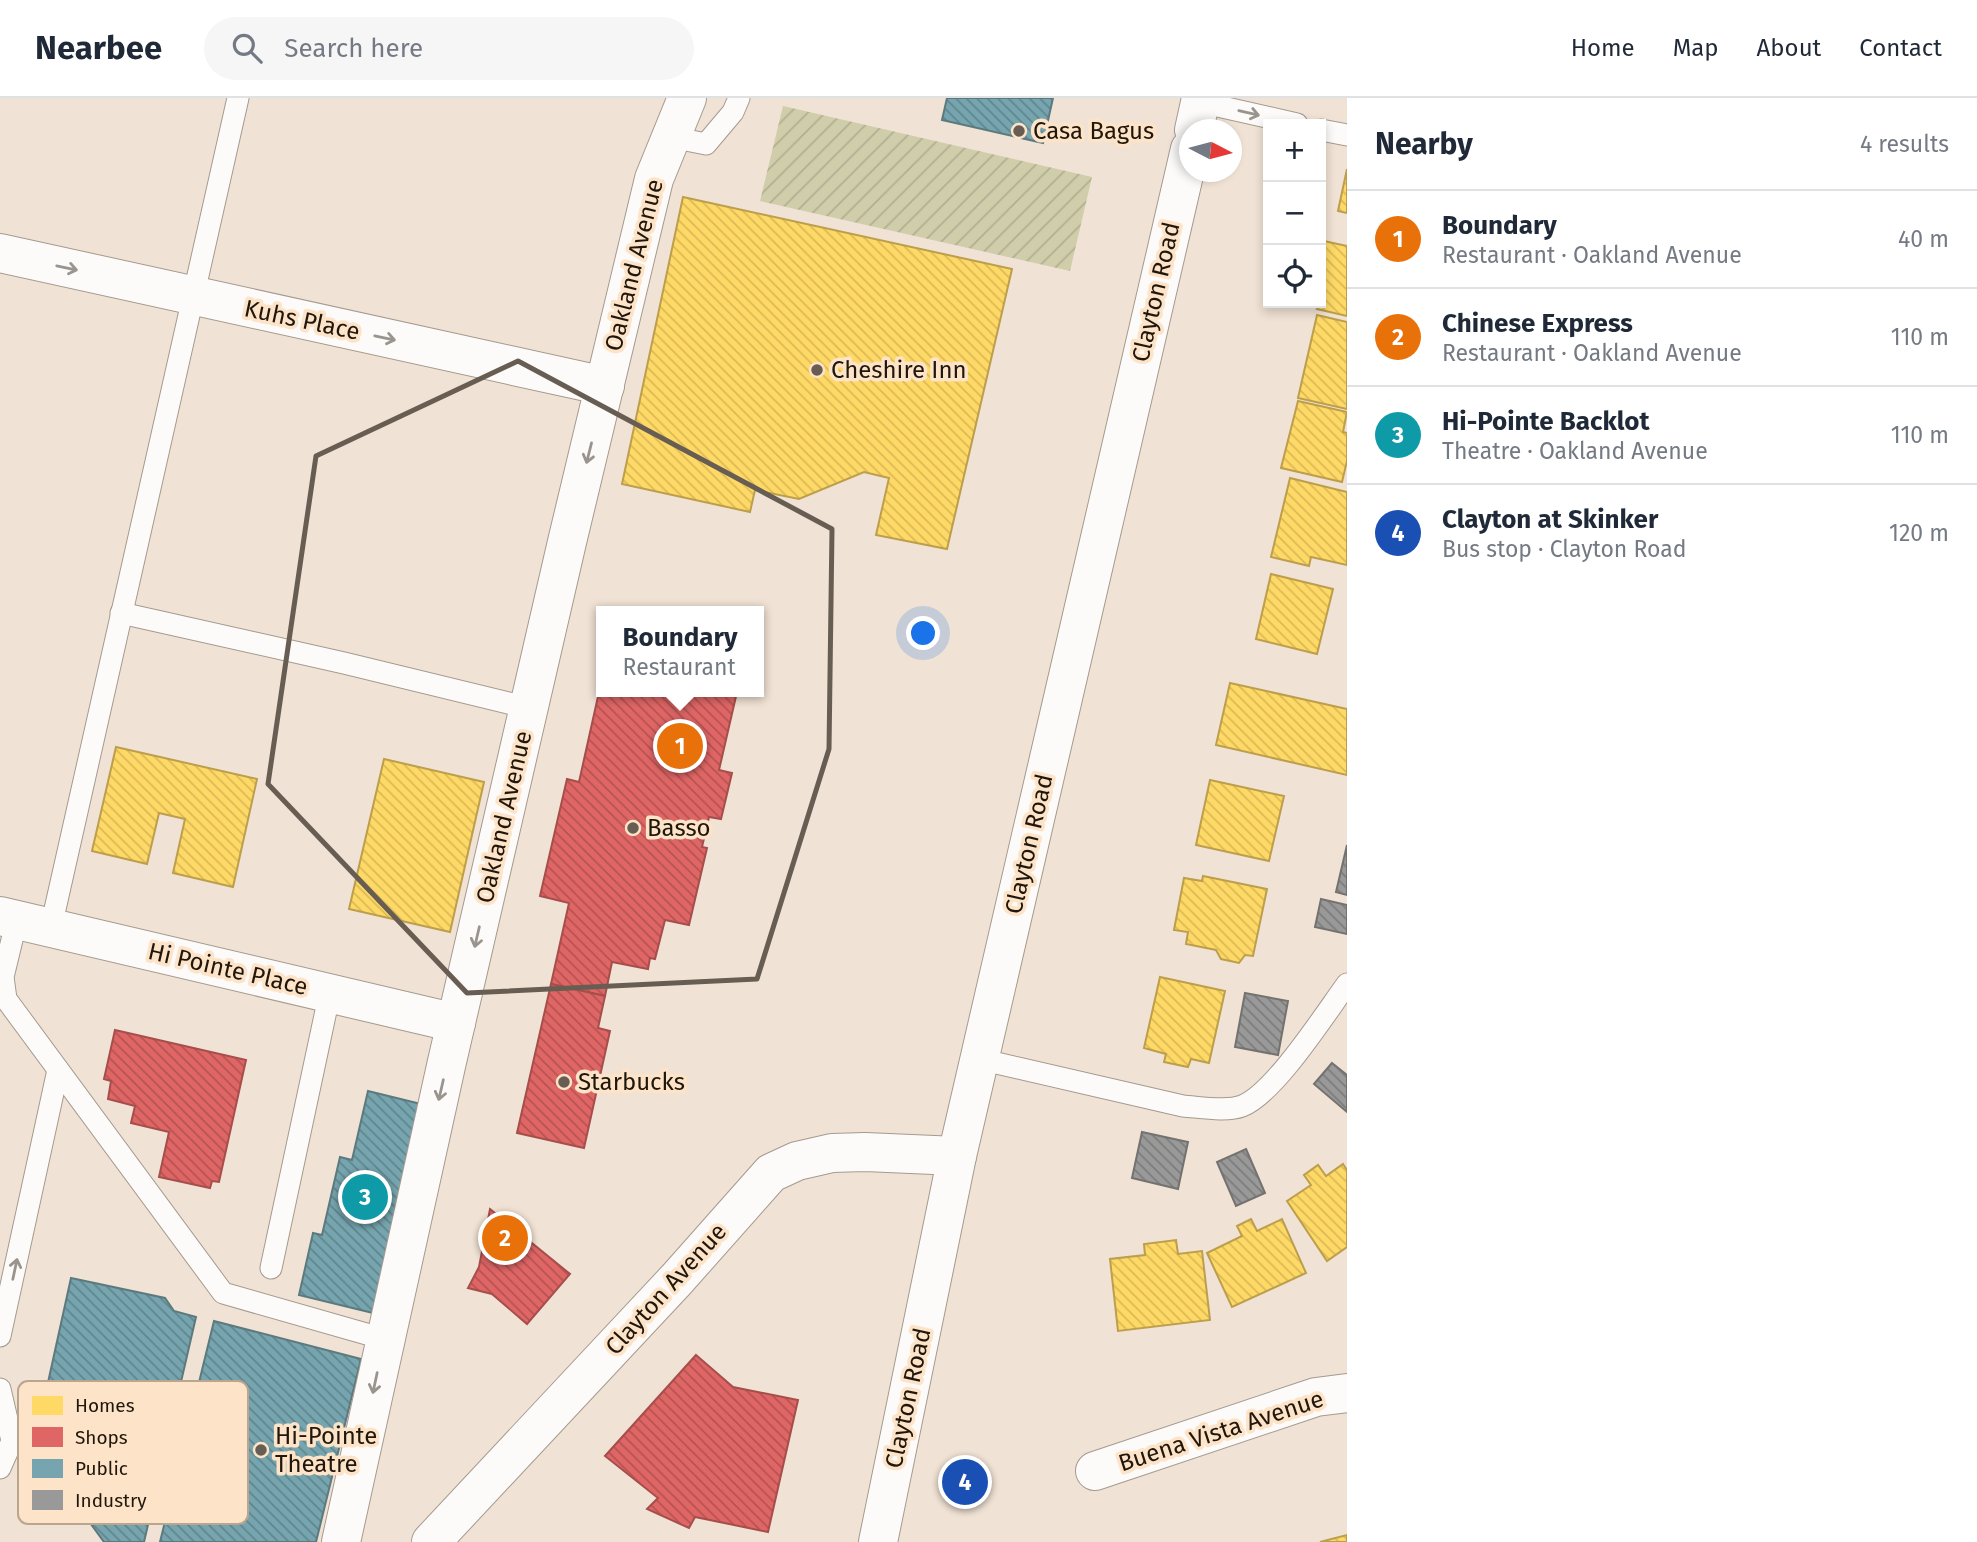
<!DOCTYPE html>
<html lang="en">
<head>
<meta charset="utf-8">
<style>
  body { margin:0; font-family:"Fira Sans",sans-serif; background:#f6f6f7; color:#1f2937 }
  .controls { position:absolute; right:21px; top:21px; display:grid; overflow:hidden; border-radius:0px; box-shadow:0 4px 10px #0003 }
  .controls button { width:63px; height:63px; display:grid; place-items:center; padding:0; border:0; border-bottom:2px solid #e0e1e3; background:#fff; color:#1f2937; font:35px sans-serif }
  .compass { position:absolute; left:1179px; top:21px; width:63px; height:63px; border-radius:50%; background:#fff; box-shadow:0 4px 10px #0003; rotate:96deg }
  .you { position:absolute; left:924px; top:536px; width:24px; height:24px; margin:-18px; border:5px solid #fff; border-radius:50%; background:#1a73e8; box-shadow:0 0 0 10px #1a73e833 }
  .badge { display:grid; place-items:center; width:46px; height:46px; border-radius:50%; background:#0b8043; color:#fff; font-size:23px; font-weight:700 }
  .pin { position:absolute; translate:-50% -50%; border:4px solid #fff; box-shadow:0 2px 7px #0006 }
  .popup { position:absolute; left:596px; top:508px; width:168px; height:91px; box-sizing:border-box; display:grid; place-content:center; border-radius:0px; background:#fff; filter:drop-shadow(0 2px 5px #0005); font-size:23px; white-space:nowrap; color:#747a83 }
  .popup b { font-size:26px; color:#1f2937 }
  .popup::after { content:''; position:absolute; left:50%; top:100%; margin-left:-14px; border:14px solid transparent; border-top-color:#fff }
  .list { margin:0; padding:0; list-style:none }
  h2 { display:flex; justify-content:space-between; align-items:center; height:91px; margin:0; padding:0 28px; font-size:30px }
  h2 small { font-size:23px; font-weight:400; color:#747a83 }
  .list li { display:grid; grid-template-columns:46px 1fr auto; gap:21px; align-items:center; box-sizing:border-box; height:98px; padding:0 28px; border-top:2px solid #e0e1e3 }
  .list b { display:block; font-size:26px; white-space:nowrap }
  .list p { margin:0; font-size:23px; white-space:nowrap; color:#747a83 }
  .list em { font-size:23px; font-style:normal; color:#747a83 }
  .icon { flex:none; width:38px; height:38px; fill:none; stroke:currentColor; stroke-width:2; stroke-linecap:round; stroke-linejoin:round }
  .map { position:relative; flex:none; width:1347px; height:1444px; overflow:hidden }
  header { display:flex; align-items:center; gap:42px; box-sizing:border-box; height:98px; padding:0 35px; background:#fff; border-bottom:2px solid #e0e1e3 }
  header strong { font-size:33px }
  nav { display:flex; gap:38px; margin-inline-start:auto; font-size:24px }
  .search { width:490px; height:63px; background:#f6f6f7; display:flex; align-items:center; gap:18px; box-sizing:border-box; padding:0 24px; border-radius:38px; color:#747a83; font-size:26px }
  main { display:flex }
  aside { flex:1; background:#fff }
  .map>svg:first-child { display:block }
  .garden { fill:url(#garden-furrows) }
  .homes { fill:url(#homes-back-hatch); stroke:#bc9e4b; stroke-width:2 }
  .shops { fill:url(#shops-back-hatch); stroke:#a64e4b; stroke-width:2 }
  .public { fill:url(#public-back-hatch); stroke:#5c7a7e; stroke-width:2 }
  .industry { fill:url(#industry-back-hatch); stroke:#74726f; stroke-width:2 }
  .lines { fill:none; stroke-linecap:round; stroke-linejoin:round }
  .service-casing { stroke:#a59a8f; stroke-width:23 }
  .minor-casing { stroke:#a59a8f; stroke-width:40 }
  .tertiary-casing { stroke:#a59a8f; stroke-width:40 }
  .primary-casing { stroke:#a59a8f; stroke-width:40 }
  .service { stroke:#fdfbf9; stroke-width:21 }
  .minor { stroke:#fdfbf9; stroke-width:38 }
  .tertiary { stroke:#fdfbf9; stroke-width:38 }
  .primary { stroke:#fdfbf9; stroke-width:38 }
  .oneway { stroke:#99948e }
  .marked { fill:none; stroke:#685d52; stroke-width:5; stroke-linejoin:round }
  .poi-dot { fill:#685d52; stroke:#fde3c7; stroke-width:2.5 }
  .labels { text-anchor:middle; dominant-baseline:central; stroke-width:7; stroke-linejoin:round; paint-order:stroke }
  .poi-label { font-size:24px; fill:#1f160c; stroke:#fde3c7; text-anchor:start }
  .street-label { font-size:24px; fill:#1f160c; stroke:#fde3c7 }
  .key { fill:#fde3c7; stroke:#baa68f; stroke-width:2 }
  .key-label { font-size:19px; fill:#1f160c }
</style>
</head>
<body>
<header>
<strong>Nearbee</strong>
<div class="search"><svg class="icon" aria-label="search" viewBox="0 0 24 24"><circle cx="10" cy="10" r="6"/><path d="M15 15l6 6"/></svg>Search here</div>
<nav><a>Home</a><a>Map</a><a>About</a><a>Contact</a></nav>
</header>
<main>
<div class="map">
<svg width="1347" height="1444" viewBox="0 0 1347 1444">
  <defs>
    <pattern id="garden-furrows" width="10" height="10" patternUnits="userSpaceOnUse" patternTransform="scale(1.75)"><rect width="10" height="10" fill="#d0cdab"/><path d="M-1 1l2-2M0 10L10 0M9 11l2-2" fill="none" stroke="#b2af92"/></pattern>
    <pattern id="homes-back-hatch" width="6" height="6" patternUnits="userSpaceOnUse" patternTransform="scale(1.75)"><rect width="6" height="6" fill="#ffd966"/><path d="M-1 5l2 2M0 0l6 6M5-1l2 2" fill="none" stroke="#daba57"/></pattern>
    <pattern id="shops-back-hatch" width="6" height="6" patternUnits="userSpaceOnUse" patternTransform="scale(1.75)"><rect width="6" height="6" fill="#e06666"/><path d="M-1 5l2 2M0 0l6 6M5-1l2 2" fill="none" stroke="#b55352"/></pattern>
    <pattern id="public-back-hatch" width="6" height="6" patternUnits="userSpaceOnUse" patternTransform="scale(1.75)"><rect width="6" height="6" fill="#76a5af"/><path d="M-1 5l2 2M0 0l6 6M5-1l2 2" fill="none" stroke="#60858d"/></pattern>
    <pattern id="industry-back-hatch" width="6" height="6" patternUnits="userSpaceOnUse" patternTransform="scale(1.75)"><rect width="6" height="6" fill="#999"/><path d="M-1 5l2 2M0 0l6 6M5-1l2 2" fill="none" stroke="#7c7c7b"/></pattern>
  </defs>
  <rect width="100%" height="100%" fill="#f0e2d4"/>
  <path class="garden" d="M 783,8 L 1092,79 L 1070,173 L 760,103 Z"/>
  <g class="homes">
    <path d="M 1347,71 L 1347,115 L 1338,113 Z"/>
    <path d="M 683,99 L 1012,171 L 947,451 L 876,437 L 889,380 L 864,374 L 799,401 L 755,392 L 750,414 L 622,386 Z"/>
    <path d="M 1324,143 L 1347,148 L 1347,218 L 1317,211 L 1321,205 L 1325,180 L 1321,179 L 1321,157 Z"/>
    <path d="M 1317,217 L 1347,224 L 1347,311 L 1298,300 Z"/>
    <path d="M 1298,303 L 1347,314 L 1343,334 L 1347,335 L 1347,363 L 1342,384 L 1281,370 Z"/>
    <path d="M 1290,380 L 1347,394 L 1347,467 L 1311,459 L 1309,468 L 1271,459 Z"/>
    <path d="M 1271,476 L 1333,491 L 1317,556 L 1256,541 Z"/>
    <path d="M 1230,585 L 1347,611 L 1347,677 L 1216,647 Z"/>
    <path d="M 116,649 L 257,681 L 233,789 L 173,775 L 185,721 L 159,715 L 147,766 L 92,753 Z"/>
    <path d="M 384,661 L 484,684 L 450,834 L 349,811 Z"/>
    <path d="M 1210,682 L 1284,698 L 1269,763 L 1196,747 Z"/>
    <path d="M 1203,778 L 1267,791 L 1253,858 L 1245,857 L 1239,865 L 1221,861 L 1216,852 L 1186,846 L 1188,834 L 1174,832 L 1184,780 L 1202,783 Z"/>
    <path d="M 1160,879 L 1225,893 L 1209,965 L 1191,961 L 1188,969 L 1164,964 L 1166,956 L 1144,950 Z"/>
    <path d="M 1343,1066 L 1347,1072 L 1347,1149 L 1327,1163 L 1287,1103 L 1311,1087 L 1304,1077 L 1318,1067 L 1326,1078 Z"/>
    <path d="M 1251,1121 L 1257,1133 L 1282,1121 L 1306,1175 L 1232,1209 L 1207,1155 L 1242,1138 L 1237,1128 Z"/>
    <path d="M 1176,1142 L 1178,1156 L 1202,1153 L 1210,1222 L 1118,1233 L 1110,1161 L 1145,1157 L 1144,1146 Z"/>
    <path d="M 1347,1437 L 1347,1444 L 1320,1444 Z"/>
  </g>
  <g class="shops">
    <path d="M 601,585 L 601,594 L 737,594 L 719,672 L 732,675 L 721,721 L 709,719 L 702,749 L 707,750 L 689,827 L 665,822 L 655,861 L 650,860 L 648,871 L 612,864 L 605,898 L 551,886 L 569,805 L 540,798 L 567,681 L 579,684 Z"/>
    <path d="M 551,886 L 605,898 L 598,930 L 610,933 L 584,1050 L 517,1035 Z"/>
    <path d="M 115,932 L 246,962 L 219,1084 L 212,1083 L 210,1090 L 159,1079 L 169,1034 L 131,1025 L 135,1008 L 108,1001 L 111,983 L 104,981 Z"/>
    <path d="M 490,1111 L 570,1176 L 527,1226 L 492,1196 L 468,1190 L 479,1169 Z"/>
    <path d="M 696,1257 L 733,1289 L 798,1302 L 768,1434 L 695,1419 L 689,1430 L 647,1411 L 658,1400 L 605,1358 Z"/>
  </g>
  <g class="public">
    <path d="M 947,0 L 1053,0 L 1043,45 L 942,22 Z"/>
    <path d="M 368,993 L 421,1006 L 373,1215 L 299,1197 L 313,1135 L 322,1137 L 340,1059 L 352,1062 Z"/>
    <path d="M 71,1180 L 165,1200 L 174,1213 L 196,1219 L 144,1444 L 104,1444 L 34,1348 Z"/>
    <path d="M 214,1223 L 361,1261 L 316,1444 L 160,1444 Z"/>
  </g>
  <g class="industry">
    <path d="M 1347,747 L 1347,797 L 1336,794 Z"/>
    <path d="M 1321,801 L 1347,807 L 1347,836 L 1315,829 Z"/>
    <path d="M 1245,895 L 1288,903 L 1278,957 L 1235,949 Z"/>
    <path d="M 1332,965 L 1347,977 L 1347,1014 L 1314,986 Z"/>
    <path d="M 1142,1034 L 1188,1044 L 1178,1091 L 1132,1080 Z"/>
    <path d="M 1246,1051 L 1265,1095 L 1236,1108 L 1217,1064 Z"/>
  </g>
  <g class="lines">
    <g class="service-casing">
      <g id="service">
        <path d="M 1200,4 L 1297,26"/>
        <path d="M 1321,32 L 1347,37"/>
        <path d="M 671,39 L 706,46 L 733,14 L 739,0"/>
        <path d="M 121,515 L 344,565 L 529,610"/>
        <path d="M 17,821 L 3,879 L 6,901 L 223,1195 L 384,1241"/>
        <path d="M 51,829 L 238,0"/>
        <path d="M 979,961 L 1183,1008 C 1199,1009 1227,1014 1242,1008 C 1274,996 1325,916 1347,886"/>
        <path d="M 271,1170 L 330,894"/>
        <path d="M 0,1238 L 58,972"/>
        <path d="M 0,1291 L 12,1343 L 0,1370"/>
      </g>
    </g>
    <g class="minor-casing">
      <g id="minor">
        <path d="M 0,155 L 605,288"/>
        <path d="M 0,818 L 456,925"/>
        <path d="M 1095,1373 L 1316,1299 L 1347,1295"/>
        <path d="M 341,1444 L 446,968 L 567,444 L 654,81 L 687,0"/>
      </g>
    </g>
    <g class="tertiary-casing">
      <path id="tertiary" d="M 431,1444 L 677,1181 L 771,1075 L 797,1063 L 832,1055 L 865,1054 L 957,1058"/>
    </g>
    <g class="primary-casing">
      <g id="primary">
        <path d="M 1194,32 L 1201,0"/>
        <path d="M 878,1444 L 957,1058 L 1190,51"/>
      </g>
    </g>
    <use href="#service" class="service"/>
    <use href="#minor" class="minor"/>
    <use href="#tertiary" class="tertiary"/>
    <use href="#primary" class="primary"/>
  </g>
  <defs><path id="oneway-shaft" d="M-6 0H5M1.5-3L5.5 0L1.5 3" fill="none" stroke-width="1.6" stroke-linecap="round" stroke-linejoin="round" transform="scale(1.75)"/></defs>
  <g class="oneway">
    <use href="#oneway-shaft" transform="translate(1249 15) rotate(13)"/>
    <use href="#oneway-shaft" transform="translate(67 170) rotate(12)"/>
    <use href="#oneway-shaft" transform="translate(385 240) rotate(12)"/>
    <use href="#oneway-shaft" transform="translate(589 355) rotate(104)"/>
    <use href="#oneway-shaft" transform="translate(477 839) rotate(103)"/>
    <use href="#oneway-shaft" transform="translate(441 992) rotate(103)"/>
    <use href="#oneway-shaft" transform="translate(15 1171) rotate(-78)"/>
    <use href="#oneway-shaft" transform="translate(375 1285) rotate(102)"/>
  </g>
  <path class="marked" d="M 518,263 L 832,431 L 829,651 L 757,881 L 467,895 L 268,686 L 316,358 Z"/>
  <g class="poi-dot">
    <circle cx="1019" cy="33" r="7"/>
    <circle cx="817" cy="272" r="7"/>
    <circle cx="633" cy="730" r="7"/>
    <circle cx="564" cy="984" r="7"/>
    <circle cx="261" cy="1352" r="7"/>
  </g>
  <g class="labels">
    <g class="poi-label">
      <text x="1033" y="33">Casa Bagus</text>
      <text x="831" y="272">Cheshire Inn</text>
      <text x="647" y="730">Basso</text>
      <text x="578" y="984">Starbucks</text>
      <text x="275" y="1338">Hi-Pointe<tspan x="275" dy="28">Theatre</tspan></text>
    </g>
    <g class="street-label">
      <text transform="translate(634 167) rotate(-76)">Oakland Avenue</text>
      <text transform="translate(1156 194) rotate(-77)">Clayton Road</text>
      <text transform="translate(302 222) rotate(12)">Kuhs Place</text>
      <text transform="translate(504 719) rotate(-77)">Oakland Avenue</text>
      <text transform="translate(1029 746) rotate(-77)">Clayton Road</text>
      <text transform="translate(228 871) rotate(13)">Hi Pointe Place</text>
      <text transform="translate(666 1191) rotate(-48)">Clayton Avenue</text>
      <text transform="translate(908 1300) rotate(-78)">Clayton Road</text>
      <text transform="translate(1221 1333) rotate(-18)">Buena Vista Avenue</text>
    </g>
  </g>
  <rect x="18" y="1283" width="230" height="143" rx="10" class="key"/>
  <rect x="32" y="1298" width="31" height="19" fill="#ffd966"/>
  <rect x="32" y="1329" width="31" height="20" fill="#e06666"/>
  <rect x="32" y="1361" width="31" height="19" fill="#76a5af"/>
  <rect x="32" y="1392" width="31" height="20" fill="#999"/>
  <g class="key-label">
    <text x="75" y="1314">Homes</text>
    <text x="75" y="1346">Shops</text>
    <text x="75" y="1377">Public</text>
    <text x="75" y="1409">Industry</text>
  </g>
</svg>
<div class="controls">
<button>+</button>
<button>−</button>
<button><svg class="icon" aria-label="locate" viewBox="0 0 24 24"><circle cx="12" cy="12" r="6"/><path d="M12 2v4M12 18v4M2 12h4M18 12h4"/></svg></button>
</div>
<svg class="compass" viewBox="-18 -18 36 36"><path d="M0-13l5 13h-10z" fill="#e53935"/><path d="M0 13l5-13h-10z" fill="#747a83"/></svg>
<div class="you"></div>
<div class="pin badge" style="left:680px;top:648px;background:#e8710a">1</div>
<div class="popup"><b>Boundary</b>Restaurant</div>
<div class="pin badge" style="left:505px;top:1140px;background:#e8710a">2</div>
<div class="pin badge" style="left:365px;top:1099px;background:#0f9aa8">3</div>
<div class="pin badge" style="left:965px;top:1384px;background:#1a4fb4">4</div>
</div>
<aside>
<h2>Nearby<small>4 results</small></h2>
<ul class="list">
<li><span class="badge" style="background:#e8710a">1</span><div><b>Boundary</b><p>Restaurant · Oakland Avenue</p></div><em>40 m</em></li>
<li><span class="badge" style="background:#e8710a">2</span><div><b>Chinese Express</b><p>Restaurant · Oakland Avenue</p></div><em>110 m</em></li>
<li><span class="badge" style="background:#0f9aa8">3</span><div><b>Hi-Pointe Backlot</b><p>Theatre · Oakland Avenue</p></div><em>110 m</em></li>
<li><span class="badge" style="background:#1a4fb4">4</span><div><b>Clayton at Skinker</b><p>Bus stop · Clayton Road</p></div><em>120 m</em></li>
</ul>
</aside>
</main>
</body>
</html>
